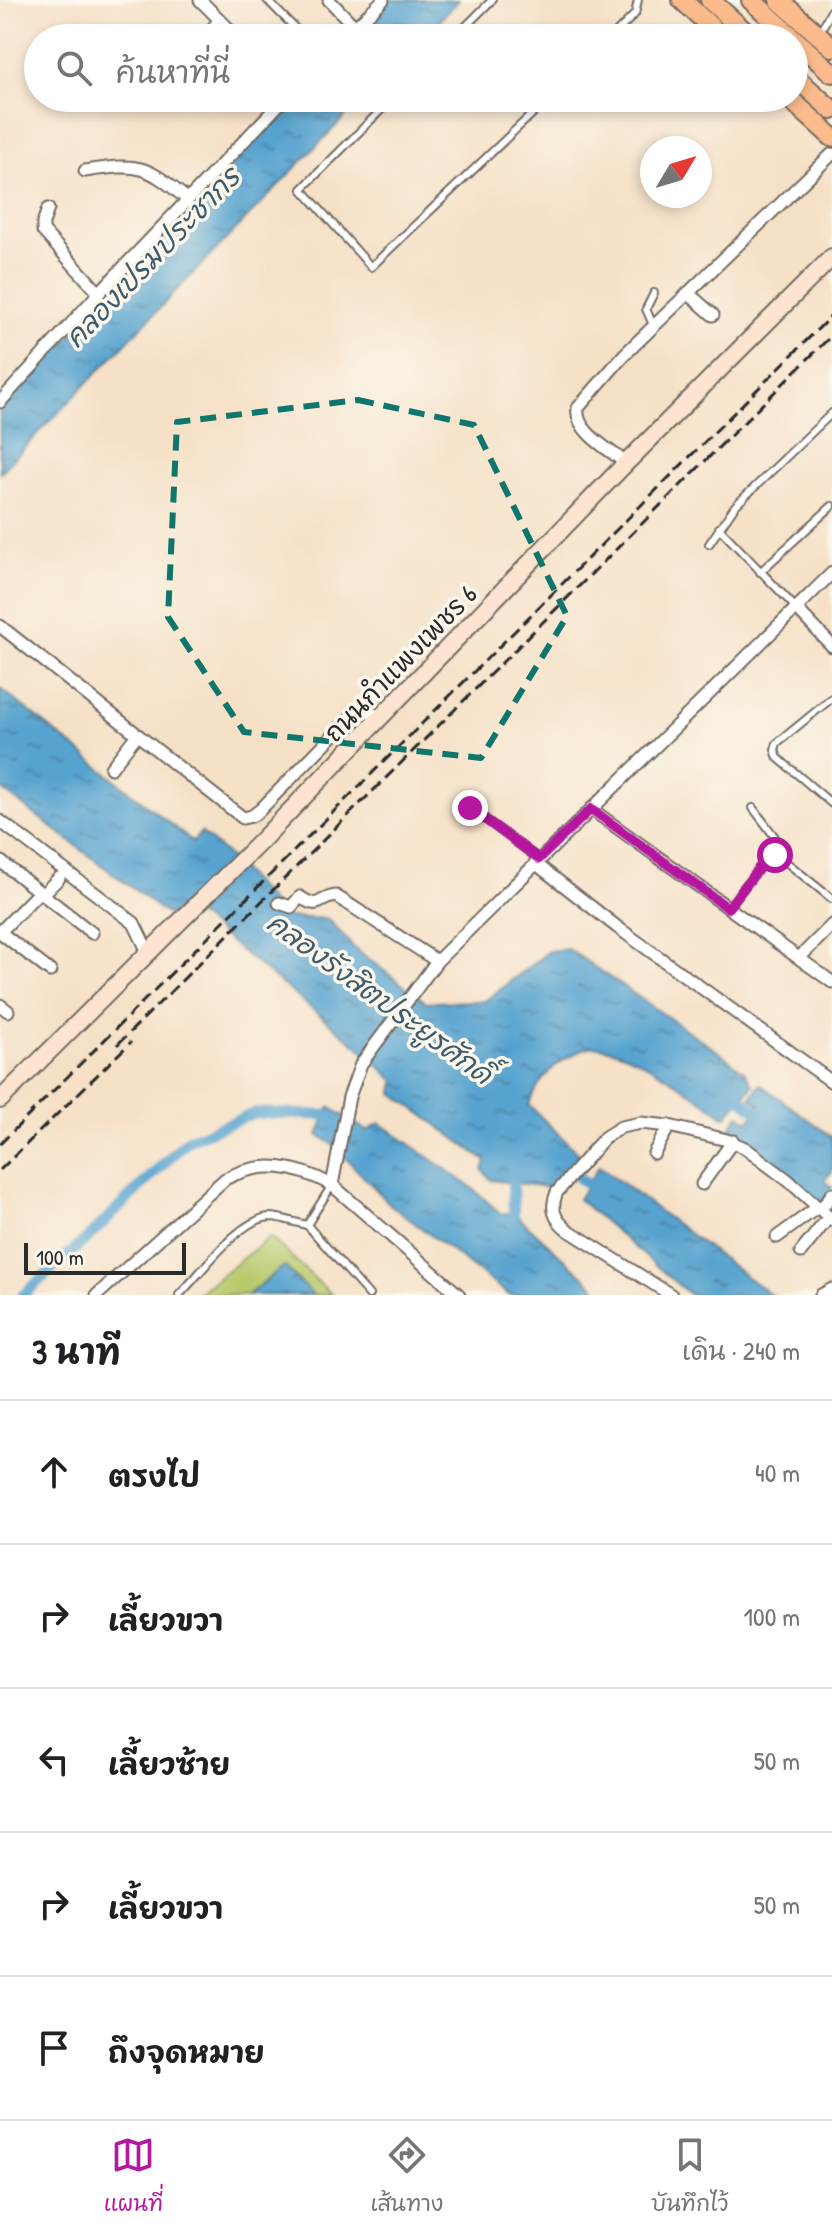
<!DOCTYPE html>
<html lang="th">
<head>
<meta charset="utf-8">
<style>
  body { margin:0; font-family:"Patrick Hand","Playpen Sans Thai",sans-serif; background:#f2f2f2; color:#202124 }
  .compass { position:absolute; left:640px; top:136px; width:72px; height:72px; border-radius:50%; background:#fff; box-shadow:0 4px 12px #0003; rotate:52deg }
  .scale { position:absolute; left:24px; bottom:20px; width:162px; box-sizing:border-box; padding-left:8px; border:4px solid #2b2b2b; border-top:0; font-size:22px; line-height:28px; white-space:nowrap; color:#2b2b2b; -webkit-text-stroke:6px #fbf7ec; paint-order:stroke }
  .stop { position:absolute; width:24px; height:24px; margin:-18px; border:6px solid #b5179e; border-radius:50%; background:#fff }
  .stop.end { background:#b5179e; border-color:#fff; box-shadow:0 2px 8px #0008 }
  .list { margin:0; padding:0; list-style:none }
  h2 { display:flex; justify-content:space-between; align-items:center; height:104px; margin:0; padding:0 32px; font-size:34px }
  h2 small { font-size:26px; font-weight:400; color:#757577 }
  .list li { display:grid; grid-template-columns:52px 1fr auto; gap:24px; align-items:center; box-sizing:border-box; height:144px; padding:0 32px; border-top:2px solid #e0e0e0 }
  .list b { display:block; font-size:30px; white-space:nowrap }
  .list em { font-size:26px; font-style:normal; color:#757577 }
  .icon { flex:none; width:44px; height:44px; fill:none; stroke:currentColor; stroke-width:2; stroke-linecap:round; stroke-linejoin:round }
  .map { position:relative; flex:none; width:832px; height:1295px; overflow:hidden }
  .search { position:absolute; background:#fff; box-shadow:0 4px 12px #0003; left:24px; right:24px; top:24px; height:88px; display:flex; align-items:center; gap:20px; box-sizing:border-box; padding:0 28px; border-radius:44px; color:#757577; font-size:30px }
  .sheet { height:824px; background:#fff }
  nav { display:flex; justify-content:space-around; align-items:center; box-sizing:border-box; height:112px; border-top:2px solid #e0e0e0; background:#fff; font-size:22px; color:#757577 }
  nav a { display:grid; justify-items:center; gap:4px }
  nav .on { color:#b5179e }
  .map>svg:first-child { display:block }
  .grass { fill:#b9ca6d; stroke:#727a4c; stroke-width:2 }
  .water { fill:url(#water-ripples); stroke:#41677d; stroke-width:2 }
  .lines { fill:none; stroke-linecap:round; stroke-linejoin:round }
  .canal { stroke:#57a3cf; stroke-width:11 }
  .lane-casing { stroke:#726b62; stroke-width:10 }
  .street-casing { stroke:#726b62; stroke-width:15 }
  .secondary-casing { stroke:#726b62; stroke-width:20 }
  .primary-casing { stroke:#726b62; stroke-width:22 }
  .lane { stroke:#fff; stroke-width:6 }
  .street { stroke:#fff; stroke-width:11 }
  .secondary { stroke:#fde4d1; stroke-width:16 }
  .primary { stroke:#fbbb8c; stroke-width:18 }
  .rail { stroke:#2b2b2b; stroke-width:3; stroke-dasharray:12 6; stroke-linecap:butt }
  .route { stroke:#b5179e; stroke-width:10 }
  .marked { fill:none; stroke:#0f766e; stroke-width:6; stroke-dasharray:16 10; stroke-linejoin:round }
  .labels { text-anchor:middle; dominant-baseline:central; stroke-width:7; stroke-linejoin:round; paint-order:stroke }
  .street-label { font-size:26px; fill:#2b2b2b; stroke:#fbf7ec }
  .water-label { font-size:28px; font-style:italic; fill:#3d5b6d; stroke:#fbf7ec }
</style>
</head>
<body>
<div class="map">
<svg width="832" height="1295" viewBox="0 0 832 1295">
  <defs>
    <pattern id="water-ripples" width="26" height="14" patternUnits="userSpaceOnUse" patternTransform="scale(2)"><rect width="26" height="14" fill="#57a3cf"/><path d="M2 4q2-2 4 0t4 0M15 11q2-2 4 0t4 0" fill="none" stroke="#4885a8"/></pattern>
  </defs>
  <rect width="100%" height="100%" fill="#fbf7ec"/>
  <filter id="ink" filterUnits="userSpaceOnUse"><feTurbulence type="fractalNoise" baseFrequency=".0125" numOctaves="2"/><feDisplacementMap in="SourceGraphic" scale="16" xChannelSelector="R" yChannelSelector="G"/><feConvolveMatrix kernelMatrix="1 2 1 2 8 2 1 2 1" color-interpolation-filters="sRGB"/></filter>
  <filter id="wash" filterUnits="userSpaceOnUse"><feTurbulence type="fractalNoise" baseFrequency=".006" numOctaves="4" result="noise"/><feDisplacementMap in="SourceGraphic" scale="32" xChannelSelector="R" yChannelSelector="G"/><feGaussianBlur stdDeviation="1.8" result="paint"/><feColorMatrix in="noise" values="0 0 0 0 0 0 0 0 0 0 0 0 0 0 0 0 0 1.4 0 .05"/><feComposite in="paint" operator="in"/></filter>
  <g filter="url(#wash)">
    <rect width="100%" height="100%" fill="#f6e1c7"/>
    <path class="grass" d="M 270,1237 L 332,1295 L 313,1295 L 284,1266 L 248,1295 L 196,1295 Z"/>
    <g class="water">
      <path d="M 389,0 L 459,0 L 422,38 L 352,38 Z"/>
      <path d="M 295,98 L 363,98 L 0,473 L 0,411 Z"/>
      <path d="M 0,688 L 193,842 L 201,832 L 228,856 L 285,917 L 328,919 L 355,949 L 426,1002 L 485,1001 L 549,951 L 568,949 L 719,1052 L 744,1071 L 753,1085 L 726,1117 C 695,1096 626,1042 589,1047 C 582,1048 573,1055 567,1058 C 549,1069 536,1085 529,1105 L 579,1154 L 555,1188 L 491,1180 L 483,1170 L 486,1161 L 393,1093 L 395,1081 L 360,1048 L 184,904 L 169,916 L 0,788 Z"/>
      <path d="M 760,1084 L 832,1137 L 832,1171 L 825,1181 L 832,1187 L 823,1203 L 727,1132 L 739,1115 L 749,1121 L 760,1104 L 751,1097 Z"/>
      <path d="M 330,1107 L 367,1131 L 380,1123 L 471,1187 L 500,1213 L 514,1213 L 604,1295 L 509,1295 L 391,1205 L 331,1143 L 318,1135 Z"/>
      <path d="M 599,1166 L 771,1295 L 690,1295 L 578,1199 Z"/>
      <path d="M 284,1266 L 313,1295 L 248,1295 Z"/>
    </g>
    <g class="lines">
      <g class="canal">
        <path d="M 731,1091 L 768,1119"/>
        <path d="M 567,1168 L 597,1192"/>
        <path d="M 512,1169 L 514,1228"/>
        <path d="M 23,1295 L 94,1232 L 188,1140 L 255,1113 L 325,1115 L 336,1122"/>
      </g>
    </g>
  </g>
  <g filter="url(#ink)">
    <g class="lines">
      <g class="lane-casing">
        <g id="lane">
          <path d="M 267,0 L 305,38"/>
          <path d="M 819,34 L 832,9"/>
          <path d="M 454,38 L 492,0"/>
          <path d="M 611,38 L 635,14 L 638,0"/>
          <path d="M 393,98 L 302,189 L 371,267 L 549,98"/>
          <path d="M 654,293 L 646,309 L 654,327"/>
          <path d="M 719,528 L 796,608"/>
          <path d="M 709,544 L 735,506 L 832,413"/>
          <path d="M 760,572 L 832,506"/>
          <path d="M 832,698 L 777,743 L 775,750 L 778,758 L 832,804"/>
          <path d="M 470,808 L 539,859"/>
          <path d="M 753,808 L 775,837 L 780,856"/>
          <path d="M 728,908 L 766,859 L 770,856 L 780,857 L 832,899"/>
          <path d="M 307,1225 L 369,1295"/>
          <path d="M 179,1295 C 201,1274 238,1219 270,1217 C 281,1217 296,1223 307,1225 L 332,1185"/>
        </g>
      </g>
      <g class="street-casing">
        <g id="street">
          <path d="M 200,0 L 238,38"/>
          <path d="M 329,0 L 355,27"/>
          <path d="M 204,38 L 220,20"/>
          <path d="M 344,38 L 383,0"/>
          <path d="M 85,171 C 140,163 145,164 188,200"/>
          <path d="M 48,209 L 43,223 L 43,231 L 99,293"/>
          <path d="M 689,294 L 713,315"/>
          <path d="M 0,402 L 99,293 L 285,98"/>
          <path d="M 626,463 C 610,450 574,431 578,408 L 624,355 L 832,154"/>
          <path d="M 796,608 L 832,646"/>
          <path d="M 0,626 L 243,818 L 252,816 L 260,810 L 353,715 L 363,710 L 381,717"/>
          <path d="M 111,768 L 136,736"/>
          <path d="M 591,809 L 832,982"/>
          <path d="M 0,821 L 134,923 L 148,952"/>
          <path d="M 0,861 L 92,933"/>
          <path d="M 535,863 L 617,927 L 832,1082"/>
          <path d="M 39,892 L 0,932 L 50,971"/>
          <path d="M 43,894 L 59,878"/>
          <path d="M 279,903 L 291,907 L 300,897 C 321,911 317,898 336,896 L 437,961"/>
          <path d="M 800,957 L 832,925"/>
          <path d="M 0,1005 L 8,1011"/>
          <path d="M 654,1153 L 669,1126"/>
          <path d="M 702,1184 L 733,1141"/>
          <path d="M 332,1185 L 349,1097 L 361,1064 L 437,961 L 832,573"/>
          <path d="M 821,1209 L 832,1194"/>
          <path d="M 777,1237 L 818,1207"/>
          <path d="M 801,1252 L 829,1217"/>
          <path d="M 97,1295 L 225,1179 C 262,1159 297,1166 332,1185 L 459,1295"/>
          <path d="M 671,1295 L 568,1230 C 554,1219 550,1209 557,1192 L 605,1137 L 621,1127 L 641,1123 L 669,1126 L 727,1140 L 745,1148 L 789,1181 L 832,1220"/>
          <path d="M 821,1295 L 832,1289"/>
        </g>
      </g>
      <g class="secondary-casing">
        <path id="secondary" d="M 0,1100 L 262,840 L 626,463 L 832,257"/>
      </g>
      <g class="primary-casing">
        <g id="primary">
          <path d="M 682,0 L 723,38"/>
          <path d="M 710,0 L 752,38"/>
          <path d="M 751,0 L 793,38"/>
          <path d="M 779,0 L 832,47"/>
          <path d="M 794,39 L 832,73"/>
          <path d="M 794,76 L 832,110"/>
          <path d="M 789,98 L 832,137"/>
        </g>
      </g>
      <use href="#lane" class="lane"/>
      <use href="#street" class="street"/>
      <use href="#secondary" class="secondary"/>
      <use href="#primary" class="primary"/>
      <g class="rail">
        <path d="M 117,1045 L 832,335"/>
        <path d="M 0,1144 L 832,315"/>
        <path d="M 0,1170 L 131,1042"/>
      </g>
    </g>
  </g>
  <g class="lines" filter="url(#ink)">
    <path class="route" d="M 470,808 L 539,859 L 591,809 L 728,908 L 766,859 L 775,855"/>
  </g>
  <path class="marked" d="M 358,400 L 474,425 L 567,616 L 481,758 L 244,732 L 168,617 L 177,422 Z"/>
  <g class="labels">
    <g class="street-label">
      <text transform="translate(400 663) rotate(-46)">ถนนกำแพงเพชร 6</text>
    </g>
    <g class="water-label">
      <text transform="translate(152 257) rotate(-46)">คลองเปรมประชากร</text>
      <text transform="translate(380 998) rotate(36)">คลองรังสิตประยูรศักดิ์</text>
    </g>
  </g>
</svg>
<svg class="compass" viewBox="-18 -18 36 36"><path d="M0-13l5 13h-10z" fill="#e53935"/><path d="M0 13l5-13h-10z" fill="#757577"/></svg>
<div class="scale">100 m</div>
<div class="stop" style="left:775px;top:855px"></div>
<div class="stop end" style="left:470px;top:808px"></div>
<div class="search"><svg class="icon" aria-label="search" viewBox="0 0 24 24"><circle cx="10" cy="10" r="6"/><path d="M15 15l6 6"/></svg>ค้นหาที่นี่</div>
</div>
<section class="sheet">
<h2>3 นาที<small>เดิน · 240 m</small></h2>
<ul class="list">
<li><svg class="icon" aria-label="ahead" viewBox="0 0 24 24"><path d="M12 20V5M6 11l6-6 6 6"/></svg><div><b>ตรงไป</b></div><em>40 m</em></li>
<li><svg class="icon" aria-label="right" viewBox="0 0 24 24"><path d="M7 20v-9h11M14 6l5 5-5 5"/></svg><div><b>เลี้ยวขวา</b></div><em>100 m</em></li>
<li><svg class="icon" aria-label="left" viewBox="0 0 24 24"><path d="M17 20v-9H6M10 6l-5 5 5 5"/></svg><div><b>เลี้ยวซ้าย</b></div><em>50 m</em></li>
<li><svg class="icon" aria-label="right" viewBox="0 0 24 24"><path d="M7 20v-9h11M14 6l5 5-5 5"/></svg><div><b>เลี้ยวขวา</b></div><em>50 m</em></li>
<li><svg class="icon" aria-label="arrive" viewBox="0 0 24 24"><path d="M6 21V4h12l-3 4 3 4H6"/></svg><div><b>ถึงจุดหมาย</b></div></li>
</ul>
</section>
<nav>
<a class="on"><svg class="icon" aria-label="map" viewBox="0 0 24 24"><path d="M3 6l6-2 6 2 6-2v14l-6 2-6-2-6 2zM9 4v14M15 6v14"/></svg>แผนที่</a>
<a><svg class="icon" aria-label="directions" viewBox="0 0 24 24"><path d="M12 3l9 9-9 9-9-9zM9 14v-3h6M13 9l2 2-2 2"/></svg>เส้นทาง</a>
<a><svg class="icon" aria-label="saved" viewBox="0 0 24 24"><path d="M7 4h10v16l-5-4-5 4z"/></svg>บันทึกไว้</a>
</nav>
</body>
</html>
